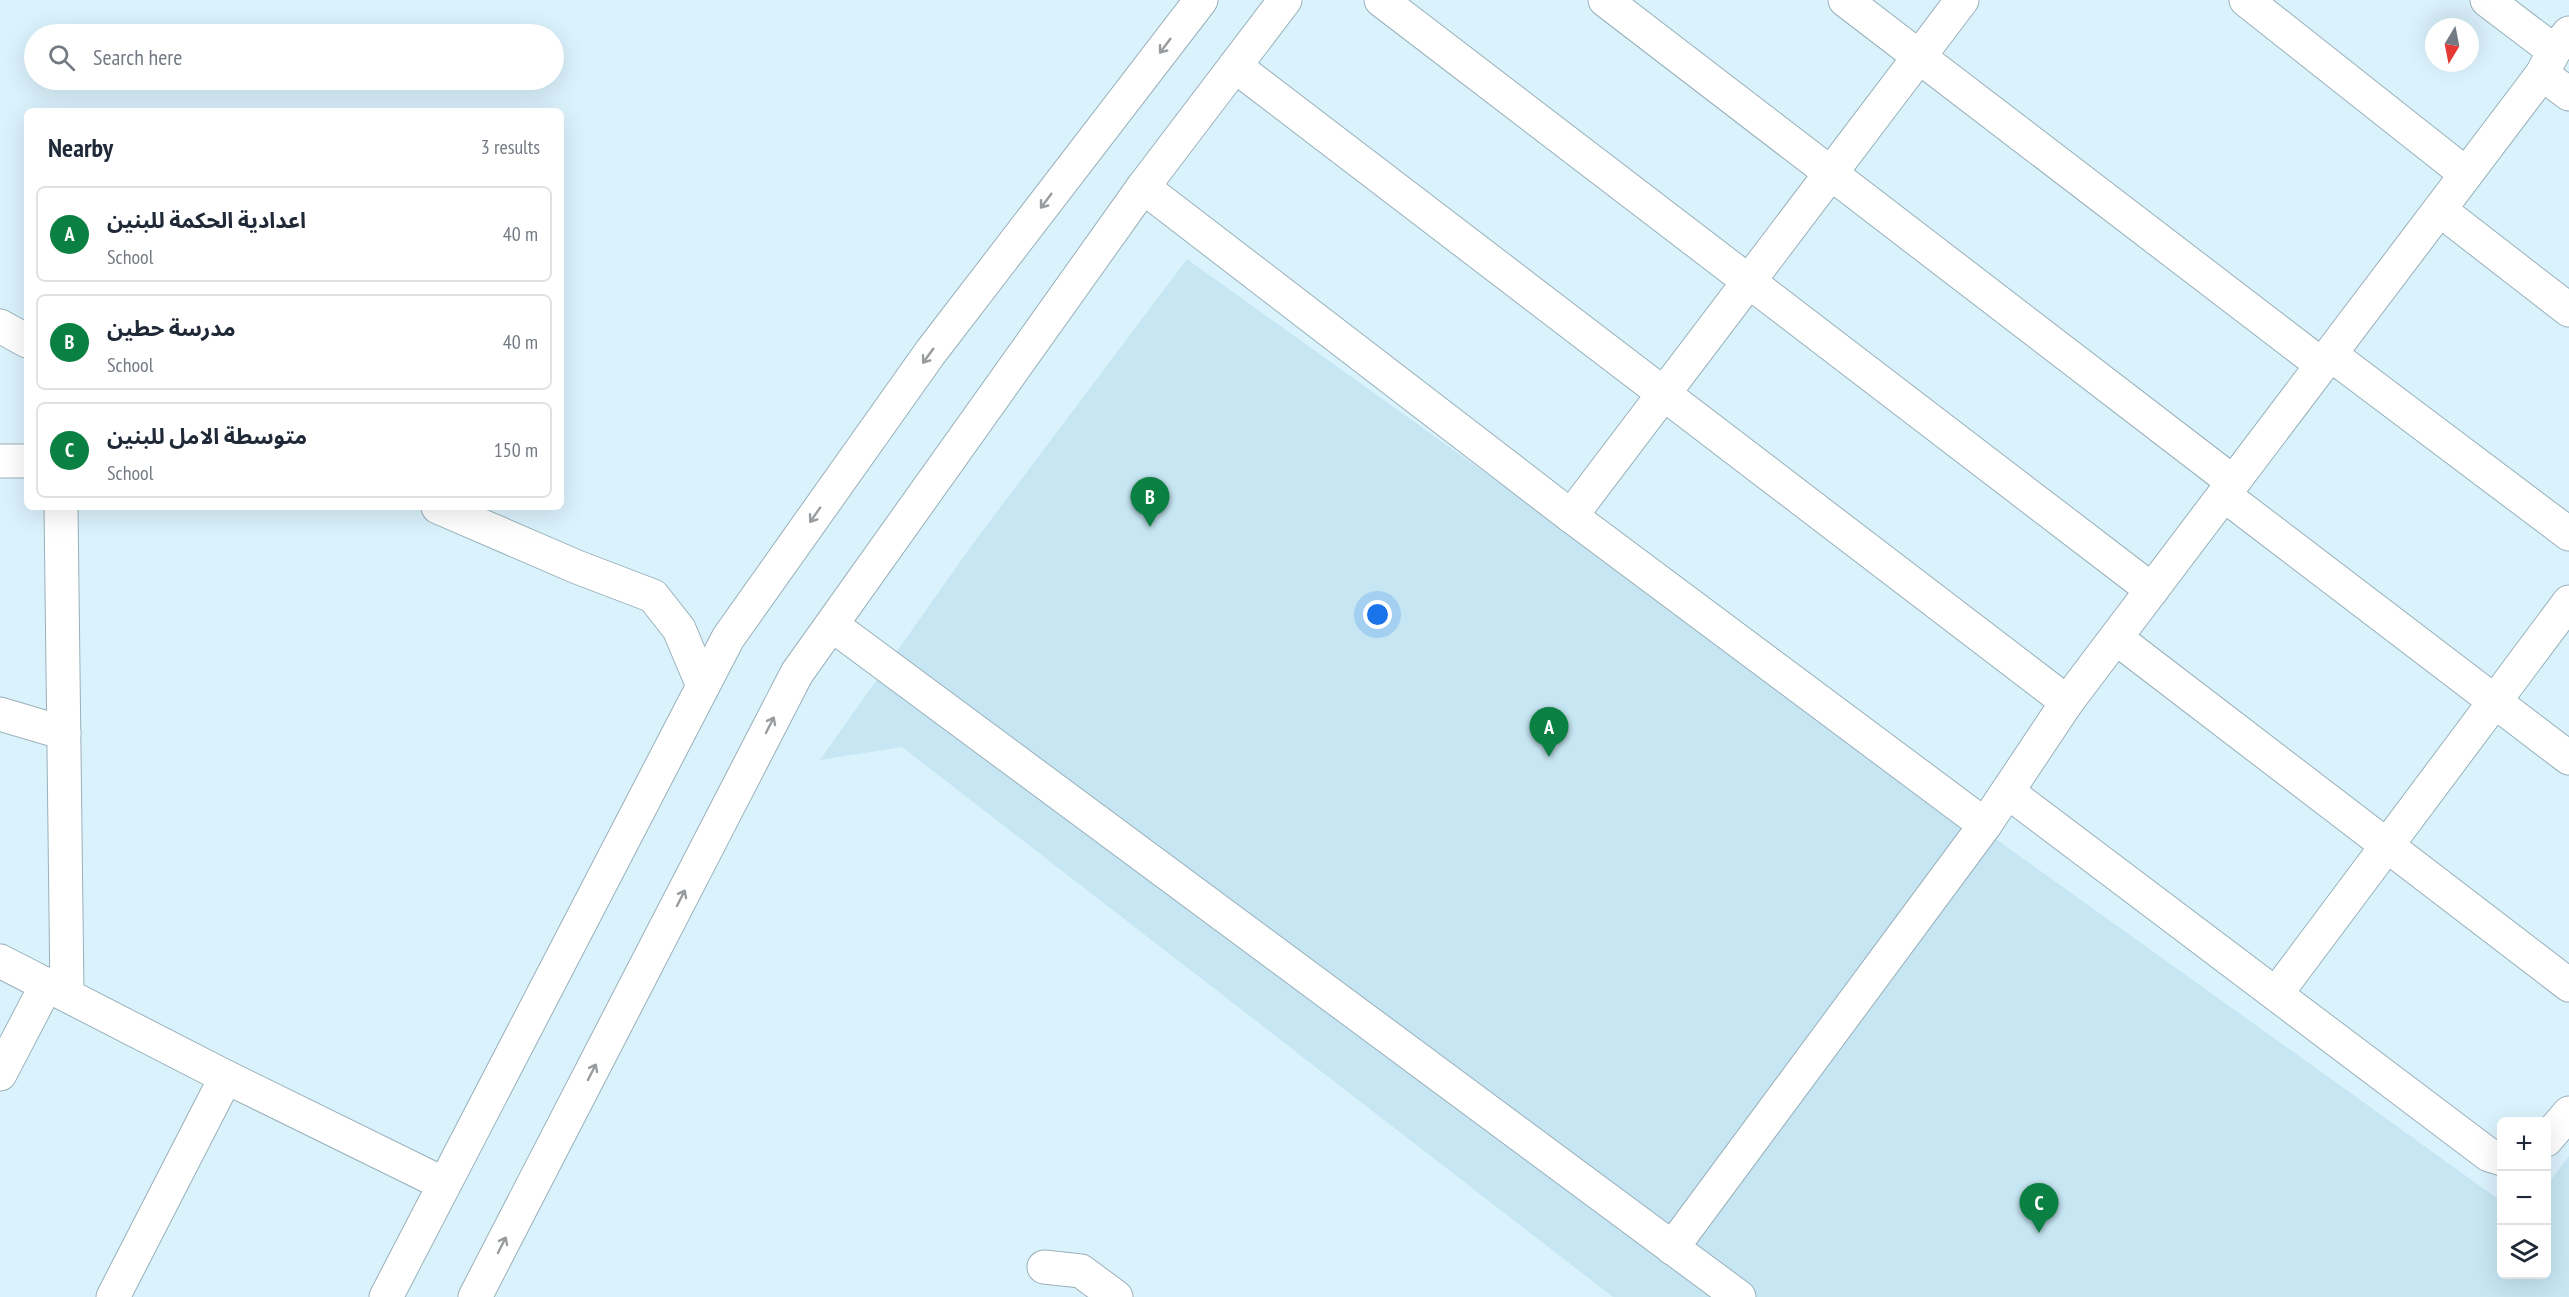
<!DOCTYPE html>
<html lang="en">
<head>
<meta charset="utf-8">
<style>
  body { margin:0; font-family:"PT Sans Narrow","Noto Sans Arabic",sans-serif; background:#f2f2f3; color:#1f2937 }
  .controls { position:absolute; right:18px; bottom:18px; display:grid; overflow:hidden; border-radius:9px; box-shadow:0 6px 24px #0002 }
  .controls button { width:54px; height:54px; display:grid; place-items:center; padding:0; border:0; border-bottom:2px solid #e0e1e3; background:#fff; color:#1f2937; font:30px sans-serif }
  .compass { position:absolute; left:2425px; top:18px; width:54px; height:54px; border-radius:50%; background:#fff; box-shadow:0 6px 24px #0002; rotate:190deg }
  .you { position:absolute; left:1378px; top:615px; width:21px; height:21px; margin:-15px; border:4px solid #fff; border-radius:50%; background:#1a73e8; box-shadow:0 0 0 9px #1a73e833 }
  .badge { display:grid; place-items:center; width:39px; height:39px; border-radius:50%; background:#0b8043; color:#fff; font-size:20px; font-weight:700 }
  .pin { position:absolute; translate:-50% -50px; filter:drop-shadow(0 2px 3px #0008) }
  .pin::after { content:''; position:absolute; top:32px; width:21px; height:18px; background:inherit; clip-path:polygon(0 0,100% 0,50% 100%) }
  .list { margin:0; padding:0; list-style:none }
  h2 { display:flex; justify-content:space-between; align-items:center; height:78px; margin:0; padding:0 24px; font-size:26px }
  h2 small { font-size:20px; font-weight:400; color:#747a83 }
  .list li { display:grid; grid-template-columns:39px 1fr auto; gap:18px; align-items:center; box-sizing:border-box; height:96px; margin:0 12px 12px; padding:0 12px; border:2px solid #e0e1e3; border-radius:9px }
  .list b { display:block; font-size:22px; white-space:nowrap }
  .list p { margin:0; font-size:20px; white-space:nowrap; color:#747a83 }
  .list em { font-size:20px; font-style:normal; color:#747a83 }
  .icon { flex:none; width:33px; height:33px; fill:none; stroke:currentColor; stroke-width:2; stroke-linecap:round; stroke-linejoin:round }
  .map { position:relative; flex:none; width:2569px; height:1297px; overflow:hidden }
  .search { position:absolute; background:#fff; box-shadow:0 6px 24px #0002; left:24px; top:24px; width:540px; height:66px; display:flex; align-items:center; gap:15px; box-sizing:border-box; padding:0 21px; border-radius:33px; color:#747a83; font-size:22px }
  .panel { position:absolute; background:#fff; box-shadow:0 6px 24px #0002; left:24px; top:108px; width:540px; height:402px; border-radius:9px }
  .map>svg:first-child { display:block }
  .built { fill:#c6e6f3 }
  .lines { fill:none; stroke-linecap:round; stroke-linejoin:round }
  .minor-casing { stroke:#99b0ba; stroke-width:35 }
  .major-casing { stroke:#99b0ba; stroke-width:35 }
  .minor { stroke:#fff; stroke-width:33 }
  .major { stroke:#fff; stroke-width:33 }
  .oneway { stroke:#989c9e }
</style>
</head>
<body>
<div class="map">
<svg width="2569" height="1297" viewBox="0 0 2569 1297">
  <rect width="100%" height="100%" fill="#daf2fc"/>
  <path class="built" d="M 1187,259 L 2501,1201 L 2502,1274 L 2546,1274 L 2547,1185 L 2569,1156 L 2569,1297 L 1613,1297 L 902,747 L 820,760 L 972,545 Z"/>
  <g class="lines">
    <g class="minor-casing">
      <g id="minor">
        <path d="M 1381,0 L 2152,590"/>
        <path d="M 1605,0 L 2233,482"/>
        <path d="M 1845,0 L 2322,365"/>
        <path d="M 2246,0 L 2466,174"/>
        <path d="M 2487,0 L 2554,51"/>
        <path d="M 1235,66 L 2067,702"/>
        <path d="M 2542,74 L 2569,94"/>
        <path d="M 1143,187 L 1571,516 L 1985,825"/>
        <path d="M 2440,210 L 2569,310"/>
        <path d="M 0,326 L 27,341"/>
        <path d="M 2330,354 L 2569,534"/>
        <path d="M 0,461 L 27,461"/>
        <path d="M 2224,495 L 2569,758"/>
        <path d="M 61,507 L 67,994"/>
        <path d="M 438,507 L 577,567 L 653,596 L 679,629 L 703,686"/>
        <path d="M 1571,516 L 1962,0"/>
        <path d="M 832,625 L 1739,1297"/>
        <path d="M 2116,638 L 2569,985"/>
        <path d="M 0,714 L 64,733"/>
        <path d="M 2008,792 L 2489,1155 L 2502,1159"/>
        <path d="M 0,961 L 226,1077 L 444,1184"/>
        <path d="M 2276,994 L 2569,602"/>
        <path d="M 0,1074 L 47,984"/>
        <path d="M 2546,1140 L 2569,1113"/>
        <path d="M 1672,1248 L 1985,825 L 2067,702 L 2542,74 L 2554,51 L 2569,33"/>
        <path d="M 1044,1267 L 1081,1271 L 1116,1297"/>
        <path d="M 113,1297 L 226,1077"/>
      </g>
    </g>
    <g class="major-casing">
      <g id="major">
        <path d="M 386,1297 L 728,638 L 930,353 L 1201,0"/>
        <path d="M 475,1297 L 797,673 L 1143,187 L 1285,0"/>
      </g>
    </g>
    <use href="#minor" class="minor"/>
    <use href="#major" class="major"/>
  </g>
  <defs><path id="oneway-shaft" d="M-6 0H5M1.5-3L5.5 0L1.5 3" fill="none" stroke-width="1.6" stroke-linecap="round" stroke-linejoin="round" transform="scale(1.5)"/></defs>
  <g class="oneway">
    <use href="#oneway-shaft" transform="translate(1165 46) rotate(127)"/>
    <use href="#oneway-shaft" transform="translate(1046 201) rotate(127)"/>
    <use href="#oneway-shaft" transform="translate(928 356) rotate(126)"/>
    <use href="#oneway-shaft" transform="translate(815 515) rotate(125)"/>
    <use href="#oneway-shaft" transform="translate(770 725) rotate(-63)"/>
    <use href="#oneway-shaft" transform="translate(681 898) rotate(-63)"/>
    <use href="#oneway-shaft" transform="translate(592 1072) rotate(-63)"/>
    <use href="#oneway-shaft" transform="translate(502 1245) rotate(-63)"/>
  </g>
</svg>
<div class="controls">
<button>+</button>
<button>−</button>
<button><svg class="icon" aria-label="layers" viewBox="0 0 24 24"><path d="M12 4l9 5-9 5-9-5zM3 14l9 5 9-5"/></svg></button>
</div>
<svg class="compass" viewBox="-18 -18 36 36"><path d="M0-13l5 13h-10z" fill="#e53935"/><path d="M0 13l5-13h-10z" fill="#747a83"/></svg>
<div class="you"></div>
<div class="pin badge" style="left:1549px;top:757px">A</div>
<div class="pin badge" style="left:1150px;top:527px">B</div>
<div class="pin badge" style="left:2039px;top:1233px">C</div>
<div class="search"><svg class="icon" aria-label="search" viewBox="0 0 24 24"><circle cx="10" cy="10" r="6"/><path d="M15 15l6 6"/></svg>Search here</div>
<section class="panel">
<h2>Nearby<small>3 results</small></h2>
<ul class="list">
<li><span class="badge">A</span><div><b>اعدادية الحكمة للبنين</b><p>School</p></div><em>40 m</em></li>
<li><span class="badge">B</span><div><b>مدرسة حطين</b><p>School</p></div><em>40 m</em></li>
<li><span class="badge">C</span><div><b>متوسطة الامل للبنين</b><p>School</p></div><em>150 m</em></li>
</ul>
</section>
</div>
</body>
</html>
